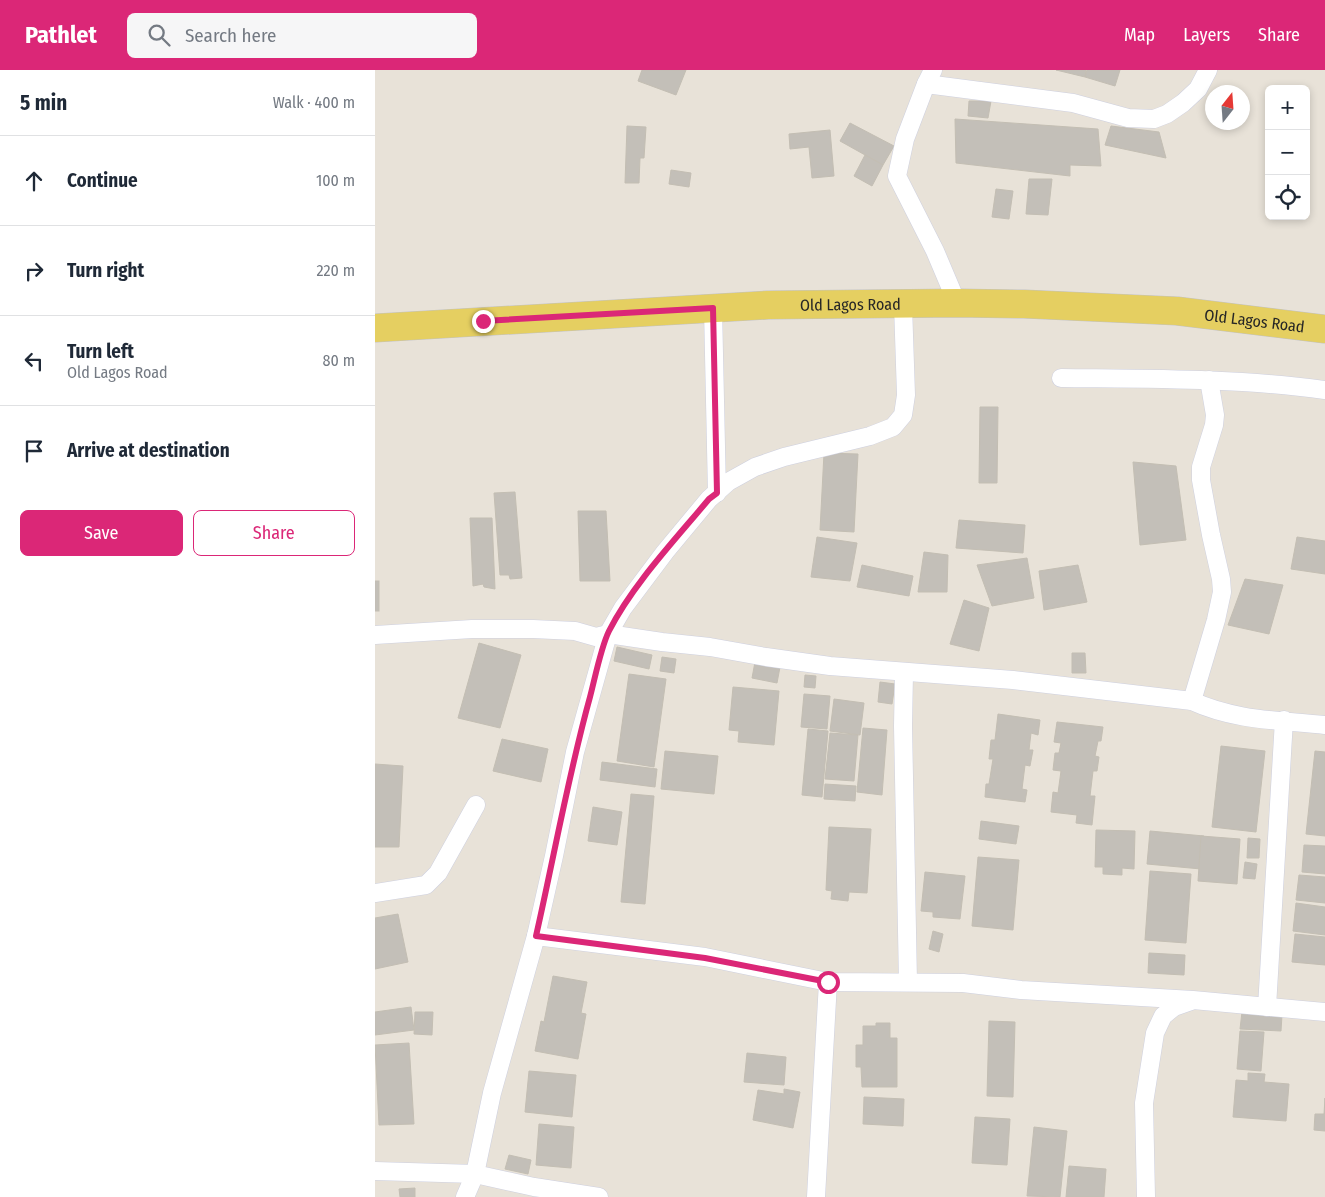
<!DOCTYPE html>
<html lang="en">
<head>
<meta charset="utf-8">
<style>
  body { margin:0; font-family:"Fira Sans Condensed",sans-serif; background:#f6f6f7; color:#1f2937 }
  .controls { position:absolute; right:15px; top:15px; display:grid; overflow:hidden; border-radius:8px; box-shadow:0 2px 8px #0003 }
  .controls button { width:45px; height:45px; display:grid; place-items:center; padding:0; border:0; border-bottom:1px solid #e0e1e3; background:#fff; color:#1f2937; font:25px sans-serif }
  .compass { position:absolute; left:830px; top:15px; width:45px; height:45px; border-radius:50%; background:#fff; box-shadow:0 2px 8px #0003; rotate:17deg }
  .stop { position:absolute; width:15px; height:15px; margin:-11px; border:4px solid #db2777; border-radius:50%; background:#fff }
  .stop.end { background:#db2777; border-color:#fff; box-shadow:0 1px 5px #0008 }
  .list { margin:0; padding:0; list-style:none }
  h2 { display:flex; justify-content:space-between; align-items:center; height:65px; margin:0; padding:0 20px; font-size:21px }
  h2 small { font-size:16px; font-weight:400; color:#747a83 }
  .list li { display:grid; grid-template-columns:32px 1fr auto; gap:15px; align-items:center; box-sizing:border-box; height:90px; padding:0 20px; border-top:1px solid #e0e1e3 }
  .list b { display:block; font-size:19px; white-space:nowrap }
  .list p { margin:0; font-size:16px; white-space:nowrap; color:#747a83 }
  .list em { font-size:16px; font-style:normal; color:#747a83 }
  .actions { display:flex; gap:10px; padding:15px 20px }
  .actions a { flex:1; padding:11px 0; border:1px solid #db2777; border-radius:8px; text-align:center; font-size:18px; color:#db2777 }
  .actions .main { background:#db2777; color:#fff }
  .icon { flex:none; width:28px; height:28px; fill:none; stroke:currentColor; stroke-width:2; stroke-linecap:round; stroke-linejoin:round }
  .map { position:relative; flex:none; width:950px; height:1127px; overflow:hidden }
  header { display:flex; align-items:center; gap:30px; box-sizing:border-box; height:70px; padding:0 25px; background:#db2777; color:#fff }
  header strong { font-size:24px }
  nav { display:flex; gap:28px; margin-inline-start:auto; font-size:18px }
  .search { width:350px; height:45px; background:#f6f6f7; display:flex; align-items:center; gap:12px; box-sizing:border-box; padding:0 18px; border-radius:8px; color:#747a83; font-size:19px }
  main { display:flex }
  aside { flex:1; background:#fff }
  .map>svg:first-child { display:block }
  .building { fill:#c3bfb8; stroke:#c3beb3 }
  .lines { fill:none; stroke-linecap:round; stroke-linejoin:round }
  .minor-casing { stroke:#ced0df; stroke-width:19 }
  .primary-casing { stroke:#c2c2c2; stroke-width:29 }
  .minor { stroke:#fff; stroke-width:18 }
  .primary { stroke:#e5cf61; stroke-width:28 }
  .route { stroke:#db2777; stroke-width:6 }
  .labels { text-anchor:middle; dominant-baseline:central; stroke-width:4; stroke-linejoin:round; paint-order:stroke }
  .street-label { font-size:16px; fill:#262626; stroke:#fff }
</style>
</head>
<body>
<header>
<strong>Pathlet</strong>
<div class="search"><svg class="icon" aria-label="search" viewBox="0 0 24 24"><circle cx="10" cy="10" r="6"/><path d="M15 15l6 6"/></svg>Search here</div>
<nav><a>Map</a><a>Layers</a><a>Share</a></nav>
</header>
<main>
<aside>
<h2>5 min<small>Walk · 400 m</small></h2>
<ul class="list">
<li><svg class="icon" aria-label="ahead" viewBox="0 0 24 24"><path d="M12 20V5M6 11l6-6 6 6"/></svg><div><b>Continue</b></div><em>100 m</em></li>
<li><svg class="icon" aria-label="right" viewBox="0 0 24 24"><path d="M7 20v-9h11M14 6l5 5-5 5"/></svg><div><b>Turn right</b></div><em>220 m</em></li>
<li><svg class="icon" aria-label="left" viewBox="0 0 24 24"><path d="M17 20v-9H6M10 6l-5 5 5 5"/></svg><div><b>Turn left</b><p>Old Lagos Road</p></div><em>80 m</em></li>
<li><svg class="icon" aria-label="arrive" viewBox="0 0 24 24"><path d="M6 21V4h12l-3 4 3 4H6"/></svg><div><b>Arrive at destination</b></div></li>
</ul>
<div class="actions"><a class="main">Save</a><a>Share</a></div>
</aside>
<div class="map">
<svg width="950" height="1127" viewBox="0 0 950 1127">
  <rect width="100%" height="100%" fill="#e8e2d8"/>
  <g class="building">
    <path d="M 267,0 L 311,0 L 301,25 L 263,11 Z"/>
    <path d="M 681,0 L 711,0 L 710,7 Z"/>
    <path d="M 712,0 L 745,0 L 740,16 L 710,7 Z"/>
    <path d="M 594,31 L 616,31 L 613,48 L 593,46 Z"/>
    <path d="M 580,49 L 723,59 L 726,96 L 695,95 L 695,106 L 581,93 Z"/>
    <path d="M 475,53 L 519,76 L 508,95 L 465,71 Z"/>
    <path d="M 252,56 L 271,57 L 269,88 L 265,88 L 264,113 L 250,113 Z"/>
    <path d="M 736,56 L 784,62 L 791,88 L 730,75 Z"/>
    <path d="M 455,60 L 459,106 L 437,108 L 434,77 L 415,79 L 414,64 Z"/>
    <path d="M 490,85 L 508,95 L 497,116 L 479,106 Z"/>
    <path d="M 296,100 L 316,103 L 314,117 L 294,114 Z"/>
    <path d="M 654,109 L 677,109 L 673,145 L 651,144 Z"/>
    <path d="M 621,119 L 638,121 L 634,149 L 617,147 Z"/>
    <path d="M 605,337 L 623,337 L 622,413 L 604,413 Z"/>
    <path d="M 449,383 L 483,384 L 479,462 L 445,460 Z"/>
    <path d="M 758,392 L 801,396 L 811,470 L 765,475 Z"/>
    <path d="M 140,422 L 147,508 L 135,509 L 134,505 L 125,505 L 119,423 Z"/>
    <path d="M 203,441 L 231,441 L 235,511 L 205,511 Z"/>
    <path d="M 95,448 L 117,448 L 120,519 L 109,517 L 108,514 L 98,516 Z"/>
    <path d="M 584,450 L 650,455 L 648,483 L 581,478 Z"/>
    <path d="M 442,467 L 482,473 L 475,511 L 436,507 Z"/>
    <path d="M 922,467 L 950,471 L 950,504 L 916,499 Z"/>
    <path d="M 549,482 L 573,485 L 572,522 L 543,522 Z"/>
    <path d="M 652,488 L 659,528 L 617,536 L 602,495 Z"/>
    <path d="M 487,495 L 538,506 L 534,526 L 482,517 Z"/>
    <path d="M 703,495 L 712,532 L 669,540 L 664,501 Z"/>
    <path d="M 870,509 L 908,515 L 894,564 L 853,555 Z"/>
    <rect x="0" y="511" width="4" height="30"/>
    <path d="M 589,530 L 614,538 L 604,581 L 575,574 Z"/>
    <path d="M 104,573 L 146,585 L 125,658 L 83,648 Z"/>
    <path d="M 242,577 L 277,585 L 274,599 L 239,591 Z"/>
    <path d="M 697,583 L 710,583 L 711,603 L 697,603 Z"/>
    <path d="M 287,587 L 301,589 L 299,603 L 285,601 Z"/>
    <path d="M 380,592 L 405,597 L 402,613 L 377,608 Z"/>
    <path d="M 254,604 L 291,609 L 279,697 L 242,691 Z"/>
    <path d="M 430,605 L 441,606 L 440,618 L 429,617 Z"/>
    <path d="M 505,612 L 520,614 L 517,634 L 503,632 Z"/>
    <path d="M 358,617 L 404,621 L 399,675 L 363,672 L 364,661 L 354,660 Z"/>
    <path d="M 429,624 L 455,626 L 452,659 L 426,657 Z"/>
    <path d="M 459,629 L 489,633 L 485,665 L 455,661 Z"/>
    <path d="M 623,644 L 665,650 L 663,665 L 656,663 L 654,680 L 658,680 L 655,696 L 650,695 L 647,719 L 652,720 L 650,732 L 610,727 L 611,714 L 614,714 L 618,689 L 614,689 L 616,670 L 620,670 Z"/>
    <path d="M 682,652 L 728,657 L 726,671 L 723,671 L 720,686 L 724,687 L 722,701 L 718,701 L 715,726 L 720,726 L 717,755 L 701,753 L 702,745 L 676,742 L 678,722 L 683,723 L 686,701 L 678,700 L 680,683 L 684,683 L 686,673 L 679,672 Z"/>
    <path d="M 488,658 L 512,660 L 507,725 L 482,722 Z"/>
    <path d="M 433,659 L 453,661 L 447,727 L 427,725 Z"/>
    <path d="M 455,663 L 483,665 L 479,711 L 450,709 Z"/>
    <path d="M 127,669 L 173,679 L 166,712 L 118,701 Z"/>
    <path d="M 846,676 L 890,681 L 881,762 L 837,757 Z"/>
    <path d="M 290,681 L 343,686 L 339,724 L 286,719 Z"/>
    <path d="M 940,681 L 950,682 L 950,766 L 931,764 Z"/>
    <path d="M 227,692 L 282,699 L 280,717 L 225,710 Z"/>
    <path d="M 0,694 L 28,696 L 24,777 L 0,777 Z"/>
    <path d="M 450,714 L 481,716 L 480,731 L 449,729 Z"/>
    <path d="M 256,724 L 279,726 L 270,834 L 246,832 Z"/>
    <path d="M 218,737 L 247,742 L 242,775 L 213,771 Z"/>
    <path d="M 606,751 L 644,756 L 641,774 L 604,769 Z"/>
    <path d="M 454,757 L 496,759 L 492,823 L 474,822 L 473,831 L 456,829 L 457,821 L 451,820 Z"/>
    <path d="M 721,760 L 760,761 L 759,799 L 747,798 L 747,805 L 728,804 L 728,797 L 720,797 Z"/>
    <path d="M 775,761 L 829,766 L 826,799 L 772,794 Z"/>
    <path d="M 826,766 L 865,769 L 862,814 L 823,811 Z"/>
    <path d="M 873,768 L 885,769 L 884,788 L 872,788 Z"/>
    <path d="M 929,775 L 950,776 L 950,804 L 927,802 Z"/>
    <path d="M 603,787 L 644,790 L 638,860 L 597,856 Z"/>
    <path d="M 870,792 L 882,794 L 880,809 L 868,808 Z"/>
    <path d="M 775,801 L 816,804 L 811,873 L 770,870 Z"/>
    <path d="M 550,802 L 590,806 L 585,849 L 558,847 L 558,842 L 546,841 Z"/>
    <path d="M 924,805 L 950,807 L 950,833 L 921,830 Z"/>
    <path d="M 921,833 L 950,837 L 950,865 L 918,861 Z"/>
    <path d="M 23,844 L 33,892 L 0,899 L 0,848 Z"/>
    <path d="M 558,861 L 568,864 L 564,882 L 554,879 Z"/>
    <path d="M 920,864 L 950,867 L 950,895 L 917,892 Z"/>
    <path d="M 774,883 L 810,885 L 809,905 L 773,903 Z"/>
    <path d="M 178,906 L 212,912 L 206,943 L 211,944 L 203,989 L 160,981 L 166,951 L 169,952 Z"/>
    <path d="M 36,937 L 39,960 L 0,965 L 0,942 Z"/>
    <path d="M 40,942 L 58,942 L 57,965 L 39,964 Z"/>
    <path d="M 867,942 L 907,945 L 906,961 L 865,959 Z"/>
    <path d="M 614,951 L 640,952 L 638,1027 L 612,1026 Z"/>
    <path d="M 501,953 L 515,953 L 515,968 L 522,968 L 522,1017 L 487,1017 L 486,997 L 481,997 L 481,975 L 488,975 L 488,956 L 501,956 Z"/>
    <path d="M 865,961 L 889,962 L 886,1001 L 862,999 Z"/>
    <path d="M 34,973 L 39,1054 L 4,1055 L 0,975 Z"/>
    <path d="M 372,983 L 411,987 L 409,1015 L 369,1012 Z"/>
    <path d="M 154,1001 L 201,1005 L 197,1047 L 150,1042 Z"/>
    <path d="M 873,1003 L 890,1004 L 889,1012 L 914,1014 L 911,1051 L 858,1047 L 861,1010 L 873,1011 Z"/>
    <path d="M 409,1019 L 425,1022 L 418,1058 L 378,1050 L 383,1020 L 409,1024 Z"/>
    <path d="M 489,1027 L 529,1029 L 528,1056 L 488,1054 Z"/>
    <path d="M 950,1028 L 950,1061 L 939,1060 L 940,1044 L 949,1044 Z"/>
    <path d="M 600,1047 L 635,1049 L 632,1095 L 597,1093 Z"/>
    <path d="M 164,1054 L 199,1057 L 196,1098 L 161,1095 Z"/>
    <path d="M 659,1057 L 692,1061 L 685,1127 L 652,1126 Z"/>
    <path d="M 134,1085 L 156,1090 L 153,1104 L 130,1099 Z"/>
    <path d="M 694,1096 L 731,1099 L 729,1127 L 691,1127 Z"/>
    <path d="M 40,1118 L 40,1127 L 25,1127 L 24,1119 Z"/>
  </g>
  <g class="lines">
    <g class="minor-casing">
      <g id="minor">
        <path d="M 558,0 L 551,14 L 530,69 L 522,106 L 560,181 L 582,233"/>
        <path d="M 551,14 L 698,33 L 753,48 L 779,49 L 792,44 L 808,33 L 823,19 L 833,0"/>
        <path d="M 338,238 L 342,423"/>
        <path d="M 686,308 C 774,309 863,308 950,320"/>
        <path d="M 0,565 L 97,559 L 158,559 L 200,561 L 221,567 L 233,564 L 287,572 L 335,577 L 391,587 L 455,596 L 638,610 L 817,631 C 861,651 903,650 950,655"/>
        <path d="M 529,603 L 528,656 L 533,912"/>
        <path d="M 817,631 L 841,550 L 847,522 L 846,509 L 836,465 L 826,410 L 826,397 L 839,355 L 840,345 L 834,310"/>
        <path d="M 0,823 L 51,815 L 63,803 L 101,735"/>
        <path d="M 161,866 L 330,887 L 453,912 L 588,913 L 646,920 L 818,930 L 950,942"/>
        <path d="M 892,937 L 909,650"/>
        <path d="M 0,1101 L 100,1104 L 159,1117 L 224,1127"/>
        <path d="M 90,1127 L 100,1104 L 117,1023 L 161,866 L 179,786 L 200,682 L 233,564 L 248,538 L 290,482 L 334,429 L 353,412 L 380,397 L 409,387 L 495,366 L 518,357 L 528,345 L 531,325 L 528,235"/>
        <path d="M 441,1127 L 453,912"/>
        <path d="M 771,1127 L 769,1033 L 780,963 L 788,946 L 799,937 L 816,931"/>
      </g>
    </g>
    <g class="primary-casing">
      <g id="primary">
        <path id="s1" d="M 0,258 L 393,235 L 582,233 L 649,234 L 802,241 L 950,259"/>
      </g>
    </g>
    <use href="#minor" class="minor"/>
    <use href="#primary" class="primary"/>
  </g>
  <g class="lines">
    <path class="route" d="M 108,251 L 338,238 L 342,423 L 334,429 C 300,470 258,514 234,561 C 226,577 220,608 215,627 C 193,706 179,787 161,866 L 330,888 L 453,912"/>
  </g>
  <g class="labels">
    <g class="street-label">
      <text stroke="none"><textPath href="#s1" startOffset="476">Old Lagos Road</textPath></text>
      <text stroke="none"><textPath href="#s1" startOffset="881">Old Lagos Road</textPath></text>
    </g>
  </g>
</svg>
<div class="controls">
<button>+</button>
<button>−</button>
<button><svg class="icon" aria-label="locate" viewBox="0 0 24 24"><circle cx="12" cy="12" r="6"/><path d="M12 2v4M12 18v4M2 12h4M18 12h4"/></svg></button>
</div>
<svg class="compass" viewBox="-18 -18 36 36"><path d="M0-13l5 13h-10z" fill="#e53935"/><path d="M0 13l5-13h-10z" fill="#747a83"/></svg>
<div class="stop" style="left:453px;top:912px"></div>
<div class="stop end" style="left:108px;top:251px"></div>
</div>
</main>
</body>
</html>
